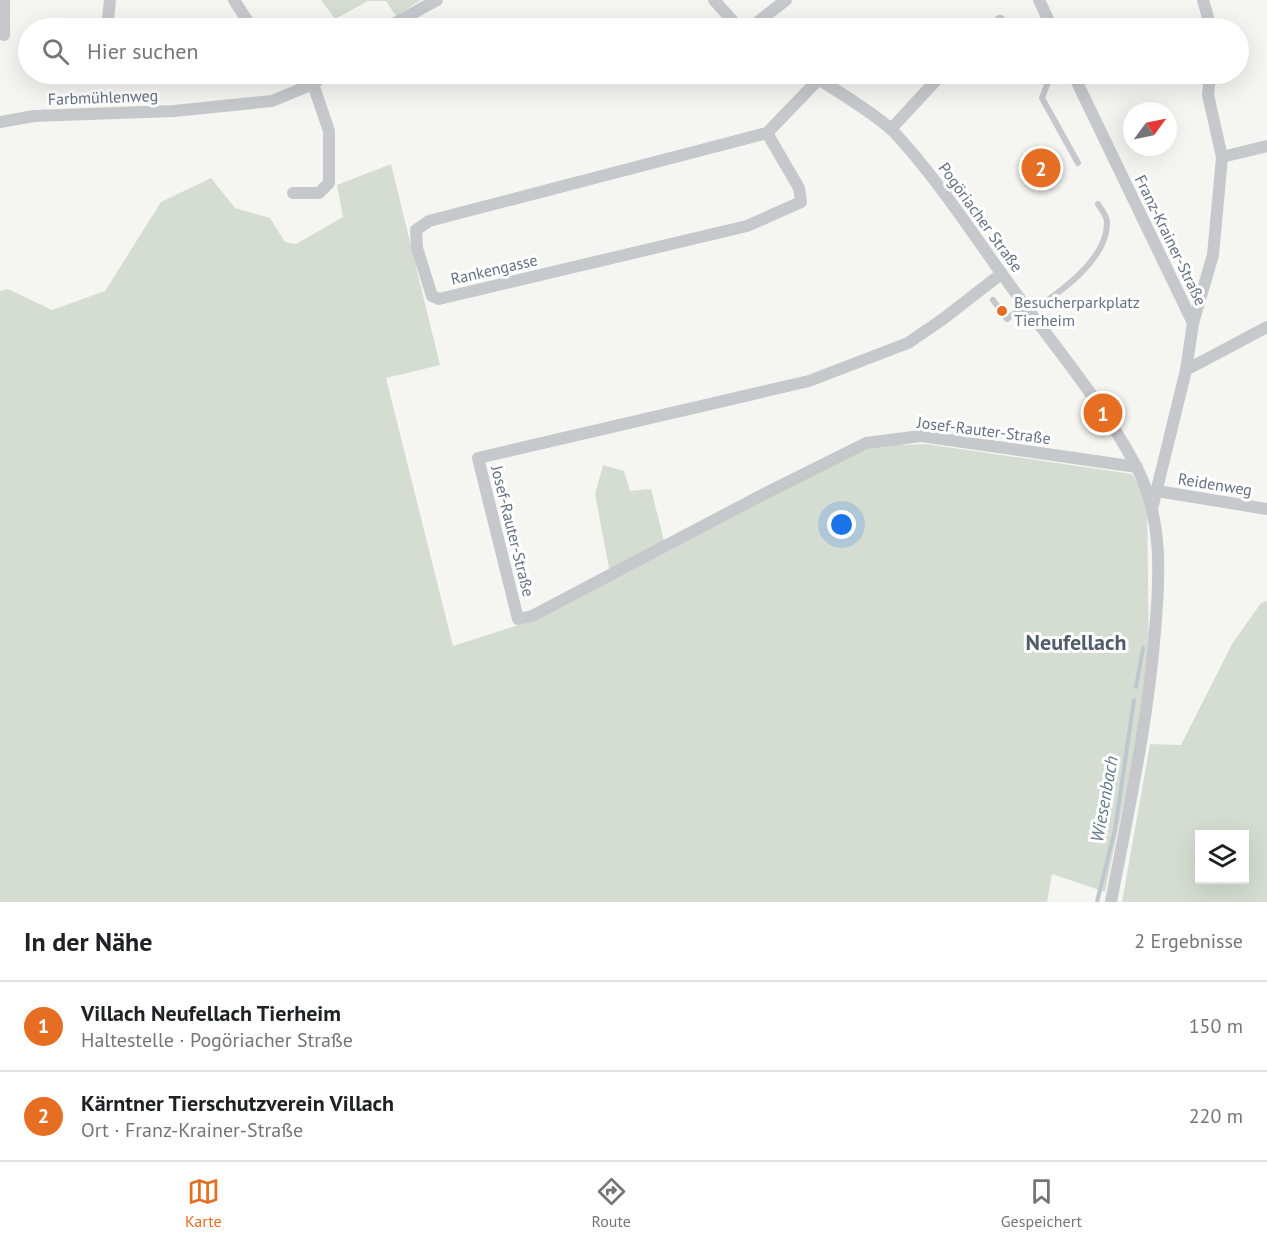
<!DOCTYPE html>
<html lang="de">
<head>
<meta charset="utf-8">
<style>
  body { margin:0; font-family:"PT Sans",sans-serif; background:#f2f2f2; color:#202124 }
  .controls { position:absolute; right:18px; bottom:18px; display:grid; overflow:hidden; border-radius:0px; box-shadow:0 6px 24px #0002 }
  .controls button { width:54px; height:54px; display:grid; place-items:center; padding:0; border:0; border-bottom:2px solid #e0e0e0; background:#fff; color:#202124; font:30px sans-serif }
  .compass { position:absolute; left:1123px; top:102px; width:54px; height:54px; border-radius:50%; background:#fff; box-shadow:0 6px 24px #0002; rotate:57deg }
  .you { position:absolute; left:842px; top:525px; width:21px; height:21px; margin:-15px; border:4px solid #fff; border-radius:50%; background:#1a73e8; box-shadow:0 0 0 9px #1a73e833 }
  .badge { display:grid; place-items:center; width:39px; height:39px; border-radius:50%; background:#e66e22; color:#fff; font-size:20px; font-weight:700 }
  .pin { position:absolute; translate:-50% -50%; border:3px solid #fff; box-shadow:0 2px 6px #0006 }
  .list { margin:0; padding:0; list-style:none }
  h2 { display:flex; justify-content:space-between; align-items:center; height:78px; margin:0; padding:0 24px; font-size:26px }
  h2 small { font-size:20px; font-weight:400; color:#757577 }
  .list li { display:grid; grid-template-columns:39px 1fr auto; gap:18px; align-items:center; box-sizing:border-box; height:90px; padding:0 24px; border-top:2px solid #e0e0e0 }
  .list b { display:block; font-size:22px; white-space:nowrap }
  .list p { margin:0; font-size:20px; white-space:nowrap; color:#757577 }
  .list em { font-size:20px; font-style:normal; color:#757577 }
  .icon { flex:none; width:33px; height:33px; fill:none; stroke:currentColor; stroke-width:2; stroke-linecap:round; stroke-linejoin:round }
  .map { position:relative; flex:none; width:1267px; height:902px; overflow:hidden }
  .search { position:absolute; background:#fff; box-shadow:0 6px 24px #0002; left:18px; right:18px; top:18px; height:66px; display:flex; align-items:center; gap:15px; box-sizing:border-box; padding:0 21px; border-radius:33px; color:#757577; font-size:22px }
  .sheet { height:258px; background:#fff }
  nav { display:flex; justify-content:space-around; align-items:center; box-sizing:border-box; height:84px; border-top:2px solid #e0e0e0; background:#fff; font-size:16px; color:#757577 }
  nav a { display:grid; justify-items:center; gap:3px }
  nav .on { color:#e66e22 }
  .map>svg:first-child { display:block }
  .green { fill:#d5ddd3; fill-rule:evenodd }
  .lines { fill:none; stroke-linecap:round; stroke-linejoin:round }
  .stream { stroke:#bec7ce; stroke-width:4 }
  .service { stroke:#c6c8cc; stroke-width:6 }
  .minor { stroke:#c6c8cc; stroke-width:12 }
  .poi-dot { fill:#e66e22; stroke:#fff; stroke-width:2 }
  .labels { text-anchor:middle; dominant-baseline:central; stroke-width:6; stroke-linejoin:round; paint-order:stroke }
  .street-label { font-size:16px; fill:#647184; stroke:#fff }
  .poi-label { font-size:16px; fill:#647184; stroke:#fff; text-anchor:start }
  .water-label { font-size:18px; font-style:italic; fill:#647988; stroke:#fff }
  .district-label { font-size:22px; font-weight:bold; fill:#525b69; stroke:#fff }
</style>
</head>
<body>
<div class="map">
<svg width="1267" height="902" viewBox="0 0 1267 902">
  <rect width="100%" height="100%" fill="#f5f6f2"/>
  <g class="green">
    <path d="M 321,0 L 421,0 L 396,16 L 386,1 L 368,1 L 335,19 Z"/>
    <path d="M 391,164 L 440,365 L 386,378 L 453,646 L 537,619 L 611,579 L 595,494 L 603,465 L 624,471 L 630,491 L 651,489 L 666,549 L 867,446 L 926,444 L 1132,474 L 1147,499 L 1149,658 L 1145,702 L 1105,892 L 1052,874 L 1047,902 L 0,902 L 0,291 L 8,289 L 52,310 L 105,291 L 161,202 L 211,178 L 235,208 L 270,218 L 285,242 L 296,244 L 343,217 L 337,185 Z"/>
    <path d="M 1267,601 L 1267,902 L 1122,902 L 1150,744 L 1181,745 L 1232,644 L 1261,603 ZM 1200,834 L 1244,834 L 1244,880 L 1200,880 Z"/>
  </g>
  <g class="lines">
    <g class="stream">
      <path d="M 1136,687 L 1143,648"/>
      <path d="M 1097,902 L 1115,829 L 1134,700"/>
    </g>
    <g class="service">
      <path d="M 1051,74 L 1042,98 L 1078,163"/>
      <path d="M 993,300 L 1007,319 L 1025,306"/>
      <path d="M 1030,312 C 1058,294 1109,259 1107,221 C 1106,215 1101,209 1098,204"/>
    </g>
    <g class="minor">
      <path d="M 4,0 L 4,35"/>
      <path d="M 234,0 L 252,28"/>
      <path d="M 714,0 L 739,28"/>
      <path d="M 1039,0 L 1052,28"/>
      <path d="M 1203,0 L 1211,28"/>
      <path d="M 108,19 L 110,0"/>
      <path d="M 386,28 L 437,0"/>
      <path d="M 750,28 L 786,0"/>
      <path d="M 992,28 L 1000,21"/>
      <path d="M 810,74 C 833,88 874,113 893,131 C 936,177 970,230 1007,281 C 1050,341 1101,400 1136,466 C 1163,517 1160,576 1155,631 C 1148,723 1128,812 1111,902"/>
      <path d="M 1073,74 L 1193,323"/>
      <path d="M 0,122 L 34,116 L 174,111 L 272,101 L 313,84 L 326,74"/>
      <path d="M 891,129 L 942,74"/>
      <path d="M 767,133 L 799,188 L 801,202 L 747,226 L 439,299 L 432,296 L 417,248 L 416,230 L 429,221 L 767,133 L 819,79"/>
      <path d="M 1222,157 L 1267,146"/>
      <path d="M 293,193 L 319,193 L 329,183 L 329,131 L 313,84 L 297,74"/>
      <path d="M 1001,274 L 943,319 L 908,343 L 809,381 L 478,458 L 518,619 L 532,616 L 762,495 L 866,443 L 921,436 L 1137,467"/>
      <path d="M 1186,370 L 1267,327"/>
      <path d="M 1157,491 L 1267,509"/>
      <path d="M 1152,509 L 1186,370 L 1193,323 L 1213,255 L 1222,157 L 1208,95 L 1210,74"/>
    </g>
  </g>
  <circle class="poi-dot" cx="1002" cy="311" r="6"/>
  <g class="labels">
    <g class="street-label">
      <text transform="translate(103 97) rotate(-2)">Farbmühlenweg</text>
      <text transform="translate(981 217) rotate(54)">Pogöriacher Straße</text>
      <text transform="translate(1171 240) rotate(64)">Franz-Krainer-Straße</text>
      <text transform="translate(494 269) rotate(-13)">Rankengasse</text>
      <text transform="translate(984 430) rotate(7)">Josef-Rauter-Straße</text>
      <text transform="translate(1215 484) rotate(9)">Reidenweg</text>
      <text transform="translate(513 531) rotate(76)">Josef-Rauter-Straße</text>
    </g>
    <g class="poi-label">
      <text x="1014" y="302">Besucherparkplatz<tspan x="1014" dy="18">Tierheim</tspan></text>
    </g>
    <g class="water-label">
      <text transform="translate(1104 799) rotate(-80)">Wiesenbach</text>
    </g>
    <g class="district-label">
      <text x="1076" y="642">Neufellach</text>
    </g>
  </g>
</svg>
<div class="controls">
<button><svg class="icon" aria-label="layers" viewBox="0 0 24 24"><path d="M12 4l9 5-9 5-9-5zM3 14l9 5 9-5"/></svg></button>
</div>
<svg class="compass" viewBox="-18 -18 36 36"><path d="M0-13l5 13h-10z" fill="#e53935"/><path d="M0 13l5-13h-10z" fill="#757577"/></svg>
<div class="you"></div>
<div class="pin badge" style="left:1103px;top:413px">1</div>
<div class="pin badge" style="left:1041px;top:168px">2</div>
<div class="search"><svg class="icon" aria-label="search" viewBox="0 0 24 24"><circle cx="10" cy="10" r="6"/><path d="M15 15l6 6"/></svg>Hier suchen</div>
</div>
<section class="sheet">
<h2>In der Nähe<small>2 Ergebnisse</small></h2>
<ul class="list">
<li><span class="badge">1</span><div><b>Villach Neufellach Tierheim</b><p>Haltestelle · Pogöriacher Straße</p></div><em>150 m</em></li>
<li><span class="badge">2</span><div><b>Kärntner Tierschutzverein Villach</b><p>Ort · Franz-Krainer-Straße</p></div><em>220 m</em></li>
</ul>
</section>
<nav>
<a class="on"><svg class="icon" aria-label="map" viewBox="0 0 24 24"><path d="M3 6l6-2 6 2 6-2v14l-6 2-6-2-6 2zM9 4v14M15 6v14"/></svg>Karte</a>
<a><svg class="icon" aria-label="directions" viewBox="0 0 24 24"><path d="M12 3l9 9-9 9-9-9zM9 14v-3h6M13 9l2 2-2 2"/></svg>Route</a>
<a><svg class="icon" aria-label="saved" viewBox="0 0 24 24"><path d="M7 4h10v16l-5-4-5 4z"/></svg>Gespeichert</a>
</nav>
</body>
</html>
